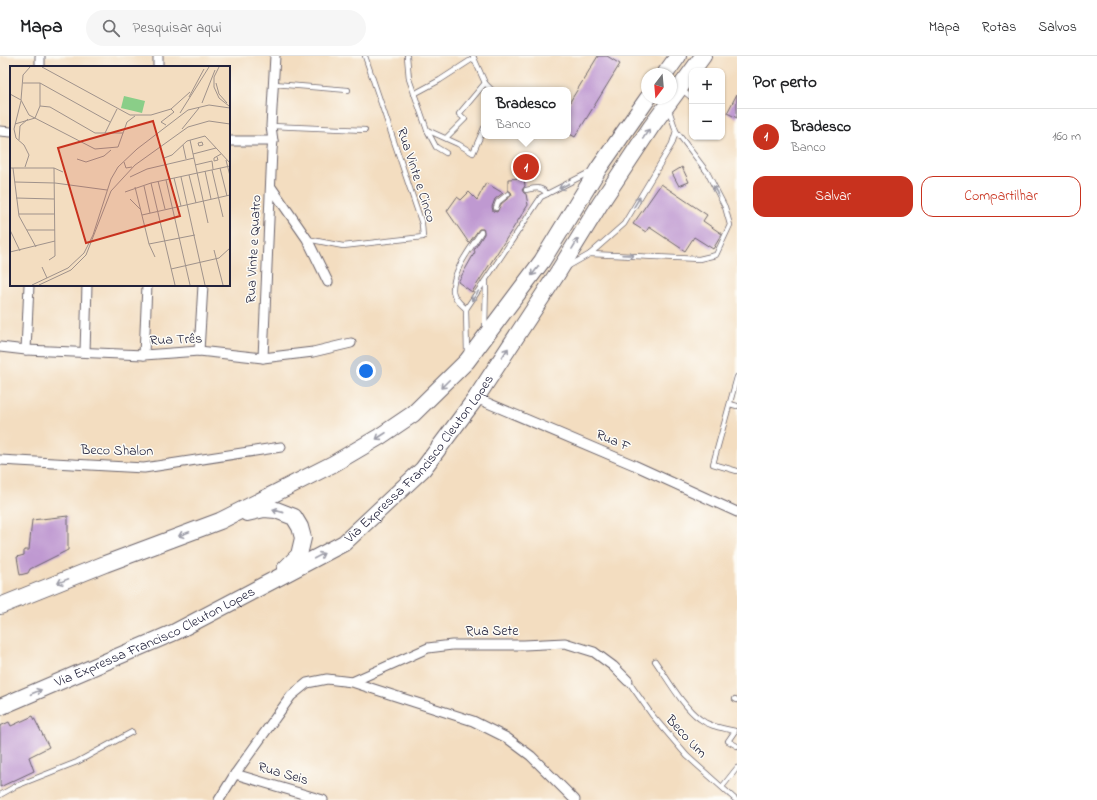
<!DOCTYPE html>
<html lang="pt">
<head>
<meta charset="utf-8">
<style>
  body { margin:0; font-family:"Indie Flower",sans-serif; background:#f6f6f6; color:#202124 }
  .controls { position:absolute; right:12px; top:12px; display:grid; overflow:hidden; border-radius:8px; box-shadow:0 1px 3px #0004 }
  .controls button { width:36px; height:36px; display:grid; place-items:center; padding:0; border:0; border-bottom:1px solid #e0e0e0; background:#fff; color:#202124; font:20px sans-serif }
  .compass { position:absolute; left:641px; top:12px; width:36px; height:36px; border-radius:50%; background:#fff; box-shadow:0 1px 3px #0004; rotate:196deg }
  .you { position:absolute; left:366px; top:315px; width:14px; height:14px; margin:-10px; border:3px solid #fff; border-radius:50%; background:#1a73e8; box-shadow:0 0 0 6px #1a73e833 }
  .badge { display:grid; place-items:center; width:26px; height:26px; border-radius:50%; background:#c8321e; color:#fff; font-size:13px; font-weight:700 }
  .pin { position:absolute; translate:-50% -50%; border:2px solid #fff; box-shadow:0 1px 4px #0006 }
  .popup { position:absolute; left:481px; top:31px; width:90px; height:52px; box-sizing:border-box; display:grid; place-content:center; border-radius:8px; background:#fff; filter:drop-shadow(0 1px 3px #0005); font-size:13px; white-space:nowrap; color:#757577 }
  .popup b { font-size:15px; color:#202124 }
  .popup::after { content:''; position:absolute; left:50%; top:100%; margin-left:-8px; border:8px solid transparent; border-top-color:#fff }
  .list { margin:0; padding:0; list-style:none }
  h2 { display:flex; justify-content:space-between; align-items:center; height:52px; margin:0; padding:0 16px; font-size:17px }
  h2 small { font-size:13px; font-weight:400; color:#757577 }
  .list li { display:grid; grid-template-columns:26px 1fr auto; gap:12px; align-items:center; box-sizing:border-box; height:56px; padding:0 16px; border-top:1px solid #e0e0e0 }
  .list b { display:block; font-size:15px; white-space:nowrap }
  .list p { margin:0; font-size:13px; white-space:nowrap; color:#757577 }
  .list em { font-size:13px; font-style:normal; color:#757577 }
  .actions { display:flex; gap:8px; padding:12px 16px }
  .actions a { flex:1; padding:9px 0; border:1px solid #c8321e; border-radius:12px; text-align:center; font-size:14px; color:#c8321e }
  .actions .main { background:#c8321e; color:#fff }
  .icon { flex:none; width:22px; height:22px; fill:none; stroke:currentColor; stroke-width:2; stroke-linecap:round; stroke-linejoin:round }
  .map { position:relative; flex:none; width:737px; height:744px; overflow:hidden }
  header { display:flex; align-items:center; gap:24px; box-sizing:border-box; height:56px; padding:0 20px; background:#fff; border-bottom:1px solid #e0e0e0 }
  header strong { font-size:19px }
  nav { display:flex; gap:22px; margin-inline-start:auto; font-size:14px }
  .search { width:280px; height:36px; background:#f6f6f6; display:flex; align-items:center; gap:10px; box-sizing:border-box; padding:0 14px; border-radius:22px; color:#757577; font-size:15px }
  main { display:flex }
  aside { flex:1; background:#fff }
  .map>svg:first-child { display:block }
  .building { fill:#bf99d1 }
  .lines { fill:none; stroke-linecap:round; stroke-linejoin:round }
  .lane-casing { stroke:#6b636a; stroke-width:6 }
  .street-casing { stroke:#6b636a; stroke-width:11 }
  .highway-casing { stroke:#6b636a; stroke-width:18 }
  .lane { stroke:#fff; stroke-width:4.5 }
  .street { stroke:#fff; stroke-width:9 }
  .highway { stroke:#fff; stroke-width:16 }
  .oneway { stroke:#9c9ca7 }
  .labels { text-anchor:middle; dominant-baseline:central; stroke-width:3; stroke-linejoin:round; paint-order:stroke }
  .street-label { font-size:14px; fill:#22223b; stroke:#fdfcf7 }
  .inset-road { fill:none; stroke:#9f928b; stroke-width:1 }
  .view { fill:#c8321e; fill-opacity:0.15; stroke:#c8321e; stroke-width:2 }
  .inset-edge { fill:none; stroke:#22223b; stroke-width:2 }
</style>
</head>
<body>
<header>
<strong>Mapa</strong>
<div class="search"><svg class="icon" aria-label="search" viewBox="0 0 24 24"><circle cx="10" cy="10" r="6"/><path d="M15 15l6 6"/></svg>Pesquisar aqui</div>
<nav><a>Mapa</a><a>Rotas</a><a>Salvos</a></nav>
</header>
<main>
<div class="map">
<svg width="737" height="744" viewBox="0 0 737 744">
  <rect width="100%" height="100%" fill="#fdfcf7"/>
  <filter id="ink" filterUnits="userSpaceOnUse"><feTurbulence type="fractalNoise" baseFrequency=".025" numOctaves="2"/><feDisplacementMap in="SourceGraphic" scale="8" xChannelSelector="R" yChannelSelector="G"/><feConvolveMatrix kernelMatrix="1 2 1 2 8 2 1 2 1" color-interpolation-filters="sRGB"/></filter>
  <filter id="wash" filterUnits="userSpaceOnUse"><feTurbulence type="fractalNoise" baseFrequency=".012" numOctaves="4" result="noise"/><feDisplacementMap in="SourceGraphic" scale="16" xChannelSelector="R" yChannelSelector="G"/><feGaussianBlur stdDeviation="0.9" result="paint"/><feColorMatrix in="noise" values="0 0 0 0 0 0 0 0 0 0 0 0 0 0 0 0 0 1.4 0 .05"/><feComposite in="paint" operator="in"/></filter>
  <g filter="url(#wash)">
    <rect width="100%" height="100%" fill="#f3ddc0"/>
    <g id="blocks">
      <g class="building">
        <path d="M 598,0 L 607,0 L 620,8 L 575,81 L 568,77 L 568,49 Z"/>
        <path d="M 737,38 L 737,62 L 727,57 Z"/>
        <path d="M 682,111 L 689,126 L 679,130 L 672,117 Z"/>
        <path d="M 524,122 L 525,130 L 522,134 L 524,137 L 526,138 L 528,149 L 472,236 L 458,226 L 475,196 L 474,194 L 484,178 L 484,175 L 483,173 L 479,173 L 469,187 L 447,155 L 457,141 L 461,144 L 469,136 L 477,144 L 486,127 L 503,137 L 495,143 L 492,151 L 493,155 L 497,156 L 501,148 L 512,139 L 511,136 L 508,134 L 508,123 Z"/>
        <path d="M 661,128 L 707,159 L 703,165 L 722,178 L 713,193 L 694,181 L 685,195 L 649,171 L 646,176 L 633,168 Z"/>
        <path d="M 68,460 L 68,494 L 30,513 L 28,517 L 20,519 L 17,501 L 24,499 L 24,494 L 29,494 L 32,464 Z"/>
        <path d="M 33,660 L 49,691 L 29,701 L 34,715 L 0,731 L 0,670 L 9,666 L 11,670 Z"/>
      </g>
    </g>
  </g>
  <g filter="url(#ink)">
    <use href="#blocks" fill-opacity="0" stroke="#6b636a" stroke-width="1"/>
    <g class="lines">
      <g class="lane-casing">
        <g id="lane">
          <path d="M 407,0 L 409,23 L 427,74 L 436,91 L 446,97"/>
          <path d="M 473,0 L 485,27 L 492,34"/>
          <path d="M 274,28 L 348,34"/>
          <path d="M 682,34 L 692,42"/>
          <path d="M 414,38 L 440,24 L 474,2"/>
          <path d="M 271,70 L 365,74"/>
          <path d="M 427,74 L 458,88 L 473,97 L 484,72"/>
          <path d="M 446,82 L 465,63 L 459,58 L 485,27"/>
          <path d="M 526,134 C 535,132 541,130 547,138"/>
          <path d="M 496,152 L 498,146 L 508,138"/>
          <path d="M 307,183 L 343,190 L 423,181 L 422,168 L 365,0"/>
          <path d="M 590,198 L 699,203 L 716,199 L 730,169 L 725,151 L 707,116 L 676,75"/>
          <path d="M 567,211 L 590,198 L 624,168 L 672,88 L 676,75 L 669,54"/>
          <path d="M 466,253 C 461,248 454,243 453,235 C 452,215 471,192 481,176"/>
          <path d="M 485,273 L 486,225"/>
          <path d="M 467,298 L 466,253 L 541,141 L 590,116"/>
          <path d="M 737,321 L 713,408 L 737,415"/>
          <path d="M 730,348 L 737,350"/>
          <path d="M 655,605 C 667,622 683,651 700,663 C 710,671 723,672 735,675 L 728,685 L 737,690"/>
          <path d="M 628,625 L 652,659 L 687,700 L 736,744"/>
          <path d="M 735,643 L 737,644"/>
          <path d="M 722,731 L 737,712"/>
          <path d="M 0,739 L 16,730 L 77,706 L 132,676"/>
        </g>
      </g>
      <g class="street-casing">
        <g id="street">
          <path d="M 40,11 L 40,0"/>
          <path d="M 158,11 L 158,0"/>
          <path d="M 0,75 L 11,76"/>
          <path d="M 229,85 L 273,85"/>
          <path d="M 271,131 L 307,183 L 328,226"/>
          <path d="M 0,291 L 26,294 L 144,299 L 199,295 L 263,302 L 313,296 L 351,287"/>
          <path d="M 26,294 L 29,229"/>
          <path d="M 199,295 L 203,229"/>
          <path d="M 85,296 L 87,229"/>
          <path d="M 144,299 L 147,229"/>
          <path d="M 263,302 L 272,94 L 273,85 L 271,70 L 275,0"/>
          <path d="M 476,342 L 634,409 L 737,456"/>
          <path d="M 0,404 L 144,412 L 281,391"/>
          <path d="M 352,626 L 428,592 L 452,589 L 524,589 L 565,587 L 594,596 L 613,610 L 628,625"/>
          <path d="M 235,718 L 323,744"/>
          <path d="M 219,744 L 235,718 L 291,640 L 307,627 L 327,623 L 352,626 L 473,665 L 507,682 L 531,700 L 575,744"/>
        </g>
      </g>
      <g class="highway-casing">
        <g id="highway">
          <path d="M 665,18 L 678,0"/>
          <path d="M 247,457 L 264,453 L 276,454 L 294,461 L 300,471 L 303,482 L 299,499 L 285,513"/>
          <path d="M 0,550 L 105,508 L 220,465 L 333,408 L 379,381 L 413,358 L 467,305 L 542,205 L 599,112 L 648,42"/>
          <path id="s1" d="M 0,651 L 175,576 L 344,487 L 423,413 L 476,342 L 557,218 L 600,148 L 651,71 L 703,0"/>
        </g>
      </g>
      <use href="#lane" class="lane"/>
      <use href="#street" class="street"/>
      <use href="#highway" class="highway"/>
    </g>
    <defs><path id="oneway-shaft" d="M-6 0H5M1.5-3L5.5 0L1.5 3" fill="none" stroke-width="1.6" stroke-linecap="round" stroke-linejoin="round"/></defs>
    <g class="oneway">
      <use href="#oneway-shaft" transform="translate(646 78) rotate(-56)"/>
      <use href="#oneway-shaft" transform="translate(564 130) rotate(153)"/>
      <use href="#oneway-shaft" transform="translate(716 135) rotate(-117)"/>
      <use href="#oneway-shaft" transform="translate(637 146) rotate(-59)"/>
      <use href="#oneway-shaft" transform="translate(575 188) rotate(-59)"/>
      <use href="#oneway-shaft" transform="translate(628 199) rotate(2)"/>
      <use href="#oneway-shaft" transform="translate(535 215) rotate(127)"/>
      <use href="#oneway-shaft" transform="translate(475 240) rotate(125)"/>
      <use href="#oneway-shaft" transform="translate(505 297) rotate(-57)"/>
      <use href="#oneway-shaft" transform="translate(445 328) rotate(135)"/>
      <use href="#oneway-shaft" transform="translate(381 380) rotate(147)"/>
      <use href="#oneway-shaft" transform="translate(278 455) rotate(-164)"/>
      <use href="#oneway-shaft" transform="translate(184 478) rotate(159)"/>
      <use href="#oneway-shaft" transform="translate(319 500) rotate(-28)"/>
      <use href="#oneway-shaft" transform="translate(63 525) rotate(158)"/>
      <use href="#oneway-shaft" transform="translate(36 636) rotate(-23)"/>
    </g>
  </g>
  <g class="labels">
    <g class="street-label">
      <text transform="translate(416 119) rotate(72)">Rua Vinte e Cinco</text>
      <text transform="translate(254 193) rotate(-87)">Rua Vinte e Quatro</text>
      <text transform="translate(176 284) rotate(-2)">Rua Três</text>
      <text transform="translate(613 385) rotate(23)">Rua F</text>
      <text transform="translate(117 395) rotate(1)">Beco Shalon</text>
      <text stroke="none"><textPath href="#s1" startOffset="495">Via Expressa Francisco Cleuton Lopes</textPath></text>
      <text x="492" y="575">Rua Sete</text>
      <text stroke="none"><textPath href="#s1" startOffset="170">Via Expressa Francisco Cleuton Lopes</textPath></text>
      <text transform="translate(686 681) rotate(47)">Beco Um</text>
      <text transform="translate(283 718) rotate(16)">Rua Seis</text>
    </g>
  </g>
  <g transform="translate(10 10)">
    <rect width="220" height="220" fill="#f3ddc0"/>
    <path d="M 114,30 L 135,35 L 132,47 L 111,42 Z" fill="#8ace88"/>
    <path class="inset-road" d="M 32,1 L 120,49 L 141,49 L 161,43 L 180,26M 209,1 L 204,11 L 204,21 L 209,32 L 219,40M 13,17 L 30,17 L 100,56M 206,17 L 209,28 L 217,37M 0,28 L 11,34M 179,31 L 194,3M 11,34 L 19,49 L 85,83 L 108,81 L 117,56 L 125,50M 11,34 L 13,9 L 20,1M 11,35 L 4,63 L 6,72 L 14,79 L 19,89 L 15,101M 192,37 L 205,4M 30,40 L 40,41 L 85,67 L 113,67M 170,47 L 199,1M 25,52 L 30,40 L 30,17M 5,58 L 25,52M 156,59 L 151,56 L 164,46 L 161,43M 172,63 L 189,42M 95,67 L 107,43M 9,74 L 10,60 L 18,53M 180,74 L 198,157M 192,76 L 193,79 L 189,80 L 188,77 ZM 173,79 L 176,93M 183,88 L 206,82M 207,91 L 208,94 L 204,95 L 204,92 L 211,88M 154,92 L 162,89 L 177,75 L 195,70 L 220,97M 67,93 L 76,96 L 94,90 L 101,84M 216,94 L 220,110M 114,96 L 116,102 L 122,101M 185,99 L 202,95 L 203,103M 0,102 L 44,102 L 53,106M 3,102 L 9,150 L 26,181M 210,102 L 217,130M 202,104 L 213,151M 195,105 L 201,133M 179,109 L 186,137M 120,111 L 137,103 L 184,92M 171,111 L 195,219M 164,112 L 171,140M 156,114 L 180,219M 148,115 L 155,143M 5,116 L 45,117 L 97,124M 141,117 L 165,219M 134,120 L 140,147M 125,121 L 139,178 L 145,191M 115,126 L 141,117 L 220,100M 6,132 L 44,133M 120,133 L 130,143M 9,148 L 45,148M 132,149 L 220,129M 0,164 L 10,185M 17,164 L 45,164M 139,178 L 185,169M 204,184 L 213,219M 0,186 L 45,175M 39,194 L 45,190 L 44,102M 32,201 L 37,212M 161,203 L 209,192 L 220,182M 22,219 L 58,202 L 74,187 L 83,169 L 101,113 L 108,101 L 127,83 L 178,44 L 199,39 L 220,42M 29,219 L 61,204 L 76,189 L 101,125 L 125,99 L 178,61 L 199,55 L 220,58"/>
    <path class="view" d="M 143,55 L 170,150 L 76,177 L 48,82 Z"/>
    <rect width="220" height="220" class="inset-edge"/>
  </g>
</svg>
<div class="controls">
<button>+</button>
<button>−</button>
</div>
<svg class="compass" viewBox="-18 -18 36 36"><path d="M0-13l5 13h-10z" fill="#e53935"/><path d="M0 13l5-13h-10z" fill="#757577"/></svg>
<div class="you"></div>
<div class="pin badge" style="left:526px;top:111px">1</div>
<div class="popup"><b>Bradesco</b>Banco</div>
</div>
<aside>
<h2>Por perto<small></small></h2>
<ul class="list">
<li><span class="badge">1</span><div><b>Bradesco</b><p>Banco</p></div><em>160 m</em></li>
</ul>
<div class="actions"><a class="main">Salvar</a><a>Compartilhar</a></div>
</aside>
</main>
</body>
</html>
